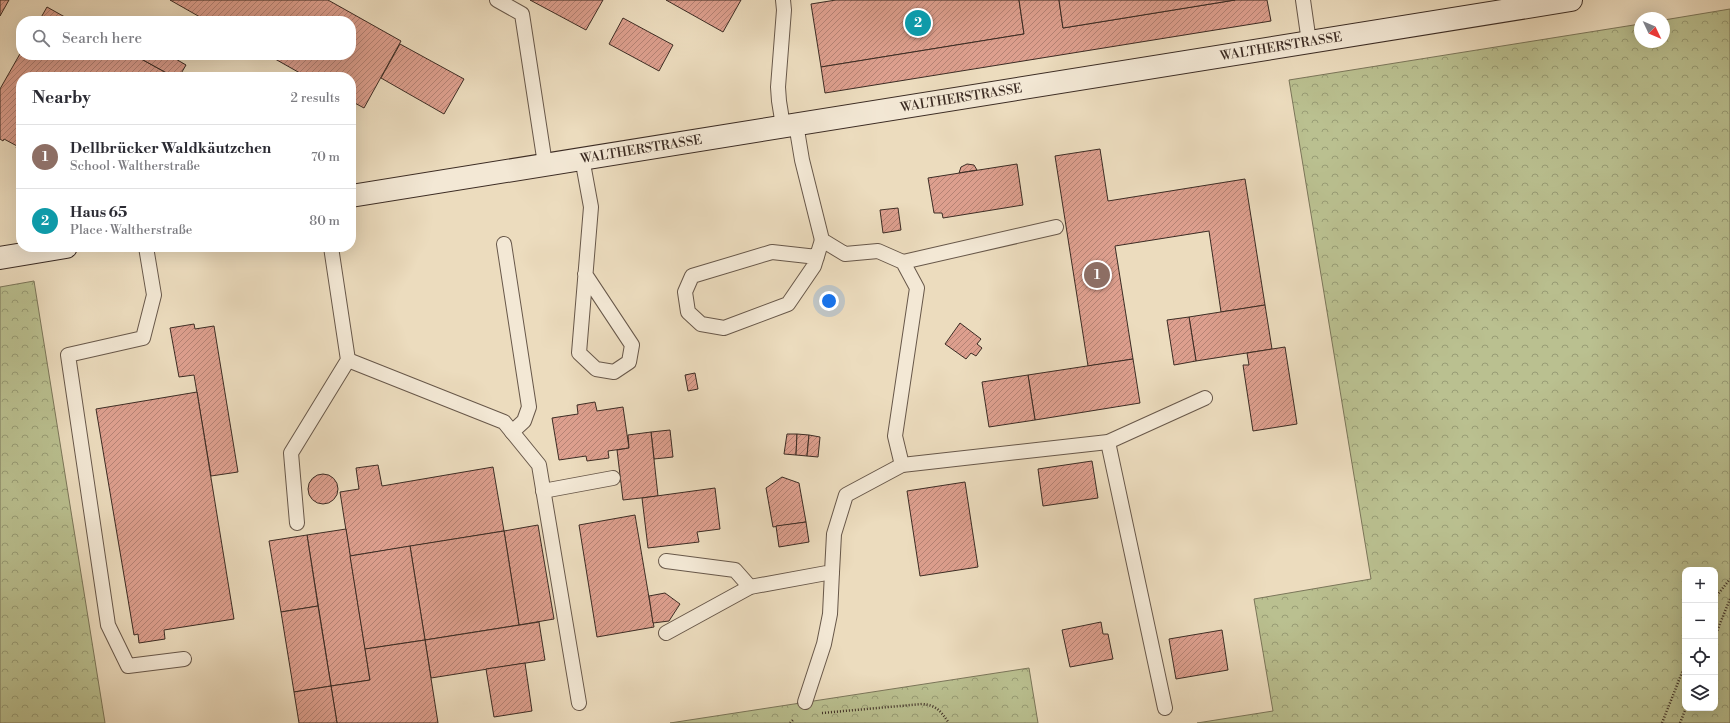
<!DOCTYPE html>
<html lang="en">
<head>
<meta charset="utf-8">
<style>
  body { margin:0; font-family:"Libre Bodoni",serif; background:#f2f2f3; color:#2b2b33 }
  .controls { position:absolute; right:12px; bottom:12px; display:grid; overflow:hidden; border-radius:8px; box-shadow:0 4px 16px #0002 }
  .controls button { width:36px; height:36px; display:grid; place-items:center; padding:0; border:0; border-bottom:1px solid #e1e1e2; background:#fff; color:#2b2b33; font:20px sans-serif }
  .compass { position:absolute; left:1634px; top:12px; width:36px; height:36px; border-radius:50%; background:#fff; box-shadow:0 4px 16px #0002; rotate:134deg }
  .you { position:absolute; left:829px; top:301px; width:14px; height:14px; margin:-10px; border:3px solid #fff; border-radius:50%; background:#1a73e8; box-shadow:0 0 0 6px #1a73e833 }
  .badge { display:grid; place-items:center; width:26px; height:26px; border-radius:50%; background:#8f2418; color:#fff; font-size:13px; font-weight:700 }
  .pin { position:absolute; translate:-50% -50%; border:2px solid #fff; box-shadow:0 1px 4px #0006 }
  .list { margin:0; padding:0; list-style:none }
  h2 { display:flex; justify-content:space-between; align-items:center; height:52px; margin:0; padding:0 16px; font-size:17px }
  h2 small { font-size:13px; font-weight:400; color:#7c7c81 }
  .list li { display:grid; grid-template-columns:26px 1fr auto; gap:12px; align-items:center; box-sizing:border-box; height:64px; padding:0 16px; border-top:1px solid #e1e1e2 }
  .list b { display:block; font-size:15px; white-space:nowrap }
  .list p { margin:0; font-size:13px; white-space:nowrap; color:#7c7c81 }
  .list em { font-size:13px; font-style:normal; color:#7c7c81 }
  .icon { flex:none; width:22px; height:22px; fill:none; stroke:currentColor; stroke-width:2; stroke-linecap:round; stroke-linejoin:round }
  .map { position:relative; flex:none; width:1730px; height:723px; overflow:hidden }
  .search { position:absolute; background:#fff; box-shadow:0 4px 16px #0002; left:16px; top:16px; width:340px; height:44px; display:flex; align-items:center; gap:10px; box-sizing:border-box; padding:0 14px; border-radius:16px; color:#7c7c81; font-size:15px }
  .panel { position:absolute; background:#fff; box-shadow:0 4px 16px #0002; left:16px; top:72px; width:340px; height:180px; border-radius:16px }
  .map>svg:first-child { display:block }
  .forest { fill:url(#forest-crowns); stroke:#7b765a; fill-rule:evenodd }
  .building { fill:url(#building-hatch); stroke:#3c2c24 }
  .lines { fill:none; stroke-linecap:round; stroke-linejoin:round }
  .lane-casing { stroke:#68584a; stroke-width:16 }
  .secondary-casing { stroke:#3c2c24; stroke-width:24 }
  .path { stroke:#3c2c24; stroke-width:2.5; stroke-dasharray:1 2; stroke-linecap:butt }
  .lane { stroke:#f3e8d5; stroke-width:14 }
  .secondary { stroke:#f3e8d5; stroke-width:22 }
  .labels { text-anchor:middle; dominant-baseline:central; stroke-width:3; stroke-linejoin:round; paint-order:stroke }
  .street-label { font-size:13px; fill:#3c2c24; stroke:#f3e8d5 }
</style>
</head>
<body>
<div class="map">
<svg width="1730" height="723" viewBox="0 0 1730 723">
  <defs>
    <pattern id="forest-crowns" width="20" height="18" patternUnits="userSpaceOnUse"><rect width="20" height="18" fill="#bac090"/><path d="M2 6a3 3 0 1 1 6 0M12 15a3 3 0 1 1 6 0" fill="none" stroke="#989c75"/></pattern>
    <pattern id="building-hatch" width="6" height="6" patternUnits="userSpaceOnUse"><rect width="6" height="6" fill="#dd9f8e"/><path d="M-1 1l2-2M0 6l6-6M5 7l2-2" fill="none" stroke="#b48274"/></pattern>
  </defs>
  <rect width="100%" height="100%" fill="#ecdcbe"/>
  <filter id="stains"><feTurbulence type="fractalNoise" baseFrequency=".005" numOctaves="4"/><feColorMatrix values="0 0 0 0 .2 0 0 0 0 .09 0 0 0 0 .02 0 0 0 .5 -.17"/></filter>
  <radialGradient id="worn" r=".72"><stop offset=".6" stop-color="#630" stop-opacity="0"/><stop offset="1" stop-color="#630" stop-opacity=".3"/></radialGradient>
  <g class="forest">
    <path d="M 1730,9 L 1730,723 L 1197,723 L 1273,711 L 1254,599 L 1371,579 L 1289,80 L 1640,24 L 1640,42 L 1664,42 L 1664,20 ZM 1685,570 L 1715,570 L 1715,708 L 1685,708 Z"/>
    <path d="M 34,281 L 105,723 L 0,723 L 0,287 Z"/>
    <path d="M 1029,668 L 1038,723 L 670,723 Z"/>
  </g>
  <g class="building">
    <path d="M 0,0 L 9,0 L 0,16 Z"/>
    <path d="M 170,0 L 328,0 L 401,41 L 364,108 L 351,101 L 351,77 L 307,77 L 268,55 L 351,55 L 351,21 L 207,21 Z"/>
    <path d="M 530,0 L 603,0 L 586,30 Z"/>
    <path d="M 666,0 L 741,0 L 723,32 Z"/>
    <path d="M 836,0 L 1019,0 L 1024,34 L 821,67 L 811,4 Z"/>
    <path d="M 1019,0 L 1059,0 L 1063,28 L 1235,0 L 1267,0 L 1271,21 L 825,93 L 821,67 L 1024,34 Z"/>
    <path d="M 1059,0 L 1235,0 L 1063,28 Z"/>
    <path d="M 47,7 L 72,21 L 39,21 Z"/>
    <path d="M 623,18 L 673,45 L 659,71 L 609,44 Z"/>
    <path d="M 400,44 L 464,79 L 444,114 L 381,78 Z"/>
    <path d="M 21,52 L 21,55 L 134,55 L 174,77 L 21,77 L 21,148 L 19,150 L 16,148 L 17,146 L 4,139 L 3,141 L 0,139 L 0,89 Z"/>
    <path d="M 134,55 L 169,55 L 186,65 L 179,77 L 174,77 Z"/>
    <path d="M 1100,149 L 1108,201 L 1245,179 L 1265,305 L 1221,312 L 1209,231 L 1115,246 L 1133,359 L 1088,366 L 1055,156 Z"/>
    <path d="M 967,164 L 974,165 L 977,170 L 959,173 L 961,167 Z"/>
    <path d="M 1017,164 L 1023,205 L 943,218 L 942,213 L 934,213 L 928,178 Z"/>
    <path d="M 898,208 L 901,230 L 883,233 L 880,210 Z"/>
    <path d="M 1265,305 L 1272,349 L 1196,361 L 1189,317 Z"/>
    <path d="M 1189,317 L 1196,361 L 1174,365 L 1167,320 Z"/>
    <path d="M 960,323 L 981,339 L 977,344 L 982,348 L 976,356 L 971,353 L 966,359 L 945,344 Z"/>
    <path d="M 194,324 L 195,329 L 214,326 L 238,472 L 211,476 L 194,375 L 179,377 L 170,328 Z"/>
    <path d="M 1285,347 L 1297,424 L 1253,431 L 1243,365 L 1249,365 L 1247,353 Z"/>
    <path d="M 1133,359 L 1140,403 L 1035,420 L 1028,375 Z"/>
    <path d="M 695,373 L 698,389 L 688,391 L 685,375 Z"/>
    <path d="M 1028,375 L 1035,420 L 989,427 L 982,382 Z"/>
    <path d="M 197,392 L 234,619 L 164,630 L 165,639 L 139,643 L 138,634 L 134,635 L 96,409 Z"/>
    <path d="M 595,402 L 597,411 L 623,407 L 629,448 L 608,451 L 609,458 L 587,461 L 586,456 L 559,460 L 552,418 L 578,414 L 577,405 Z"/>
    <path d="M 670,430 L 673,457 L 654,459 L 651,432 Z"/>
    <path d="M 651,432 L 658,496 L 623,500 L 617,450 L 629,448 L 628,435 Z"/>
    <path d="M 787,434 L 797,434 L 796,455 L 784,454 Z"/>
    <path d="M 797,434 L 809,435 L 807,456 L 796,455 Z"/>
    <path d="M 809,435 L 820,437 L 818,457 L 807,456 Z"/>
    <path d="M 1092,461 L 1098,498 L 1043,506 L 1038,469 Z"/>
    <path d="M 378,465 L 382,486 L 493,467 L 504,531 L 350,556 L 340,492 L 359,489 L 356,468 Z"/>
    <circle cx="323" cy="489" r="15"/>
    <path d="M 782,477 L 799,483 L 806,522 L 773,527 L 766,488 Z"/>
    <path d="M 965,482 L 978,567 L 920,576 L 907,491 Z"/>
    <path d="M 715,488 L 720,529 L 697,532 L 699,542 L 648,548 L 642,498 Z"/>
    <path d="M 635,515 L 654,627 L 597,637 L 579,525 Z"/>
    <path d="M 806,522 L 809,542 L 779,547 L 776,526 Z"/>
    <path d="M 538,525 L 554,619 L 519,625 L 504,531 Z"/>
    <path d="M 346,529 L 370,680 L 331,686 L 307,535 Z"/>
    <path d="M 504,531 L 519,625 L 425,640 L 410,546 Z"/>
    <path d="M 307,535 L 318,606 L 281,612 L 269,541 Z"/>
    <path d="M 410,546 L 425,640 L 365,649 L 350,556 Z"/>
    <path d="M 665,593 L 680,604 L 669,621 L 653,623 L 649,596 Z"/>
    <path d="M 318,606 L 331,686 L 294,692 L 281,612 Z"/>
    <path d="M 539,622 L 545,660 L 431,678 L 425,640 Z"/>
    <path d="M 1101,622 L 1103,634 L 1108,634 L 1113,659 L 1070,667 L 1062,630 Z"/>
    <path d="M 1222,630 L 1228,670 L 1176,679 L 1169,639 Z"/>
    <path d="M 425,640 L 438,723 L 337,723 L 331,686 L 370,680 L 365,649 Z"/>
    <path d="M 525,663 L 532,711 L 494,717 L 486,669 Z"/>
    <path d="M 331,686 L 337,723 L 299,723 L 294,692 Z"/>
  </g>
  <g class="lines">
    <g class="lane-casing">
      <g id="lane">
        <path d="M 497,0 L 522,14 L 545,164"/>
        <path d="M 783,0 L 784,10 L 778,87 L 779,101 L 783,126"/>
        <path d="M 1303,0 L 1309,42"/>
        <path d="M 796,124 L 802,160 L 822,240 L 845,254 L 878,251 L 903,262 L 917,288 L 895,436 L 902,465"/>
        <path d="M 582,158 L 591,207 L 579,353 L 596,369 L 614,372 L 629,362 L 632,345 L 585,274"/>
        <path d="M 504,244 L 529,407 L 524,421 L 512,432"/>
        <path d="M 146,247 L 154,295 L 143,338 L 68,355 L 108,625 L 128,666 L 184,659"/>
        <path d="M 817,257 L 772,252 L 692,276 L 685,292 L 688,312 L 701,324 L 724,328 L 788,304 L 814,266 L 822,240"/>
        <path d="M 903,262 L 1056,227"/>
        <path d="M 348,360 L 504,422 L 539,465 L 579,703"/>
        <path d="M 1108,442 L 1165,708"/>
        <path d="M 543,491 L 613,478"/>
        <path d="M 297,523 L 291,453 L 348,360 L 331,247"/>
        <path d="M 666,561 L 735,570 L 750,587"/>
        <path d="M 666,633 L 750,587 L 832,572 L 834,534 L 846,495 L 902,465 L 1108,442 L 1205,398"/>
        <path d="M 805,702 L 824,644 L 830,614 L 832,572"/>
      </g>
    </g>
    <g class="secondary-casing">
      <g id="secondary">
        <path id="s1" d="M 351,196 L 1571,0"/>
        <path d="M 0,258 L 66,247"/>
      </g>
    </g>
    <g class="path">
      <path d="M 1715,598 L 1730,579"/>
      <path d="M 1715,636 L 1730,599"/>
      <path d="M 822,713 L 922,704 C 937,705 941,712 949,723"/>
      <path d="M 790,723 L 794,719"/>
      <path d="M 1662,723 L 1685,665"/>
      <path d="M 1680,723 L 1686,708"/>
    </g>
    <use href="#lane" class="lane"/>
    <use href="#secondary" class="secondary"/>
  </g>
  <g class="labels">
    <g class="street-label">
      <text stroke="none"><textPath href="#s1" startOffset="942">WALTHERSTRASSE</textPath></text>
      <text stroke="none"><textPath href="#s1" startOffset="618">WALTHERSTRASSE</textPath></text>
      <text stroke="none"><textPath href="#s1" startOffset="294">WALTHERSTRASSE</textPath></text>
    </g>
  </g>
  <rect width="100%" height="100%" filter="url(#stains)"/>
  <rect width="100%" height="100%" fill="url(#worn)"/>
</svg>
<div class="controls">
<button>+</button>
<button>−</button>
<button><svg class="icon" aria-label="locate" viewBox="0 0 24 24"><circle cx="12" cy="12" r="6"/><path d="M12 2v4M12 18v4M2 12h4M18 12h4"/></svg></button>
<button><svg class="icon" aria-label="layers" viewBox="0 0 24 24"><path d="M12 4l9 5-9 5-9-5zM3 14l9 5 9-5"/></svg></button>
</div>
<svg class="compass" viewBox="-18 -18 36 36"><path d="M0-13l5 13h-10z" fill="#e53935"/><path d="M0 13l5-13h-10z" fill="#7c7c81"/></svg>
<div class="you"></div>
<div class="pin badge" style="left:1097px;top:275px;background:#8d6e63">1</div>
<div class="pin badge" style="left:918px;top:23px;background:#0f9aa8">2</div>
<div class="search"><svg class="icon" aria-label="search" viewBox="0 0 24 24"><circle cx="10" cy="10" r="6"/><path d="M15 15l6 6"/></svg>Search here</div>
<section class="panel">
<h2>Nearby<small>2 results</small></h2>
<ul class="list">
<li><span class="badge" style="background:#8d6e63">1</span><div><b>Dellbrücker Waldkäutzchen</b><p>School · Waltherstraße</p></div><em>70 m</em></li>
<li><span class="badge" style="background:#0f9aa8">2</span><div><b>Haus 65</b><p>Place · Waltherstraße</p></div><em>80 m</em></li>
</ul>
</section>
</div>
</body>
</html>
